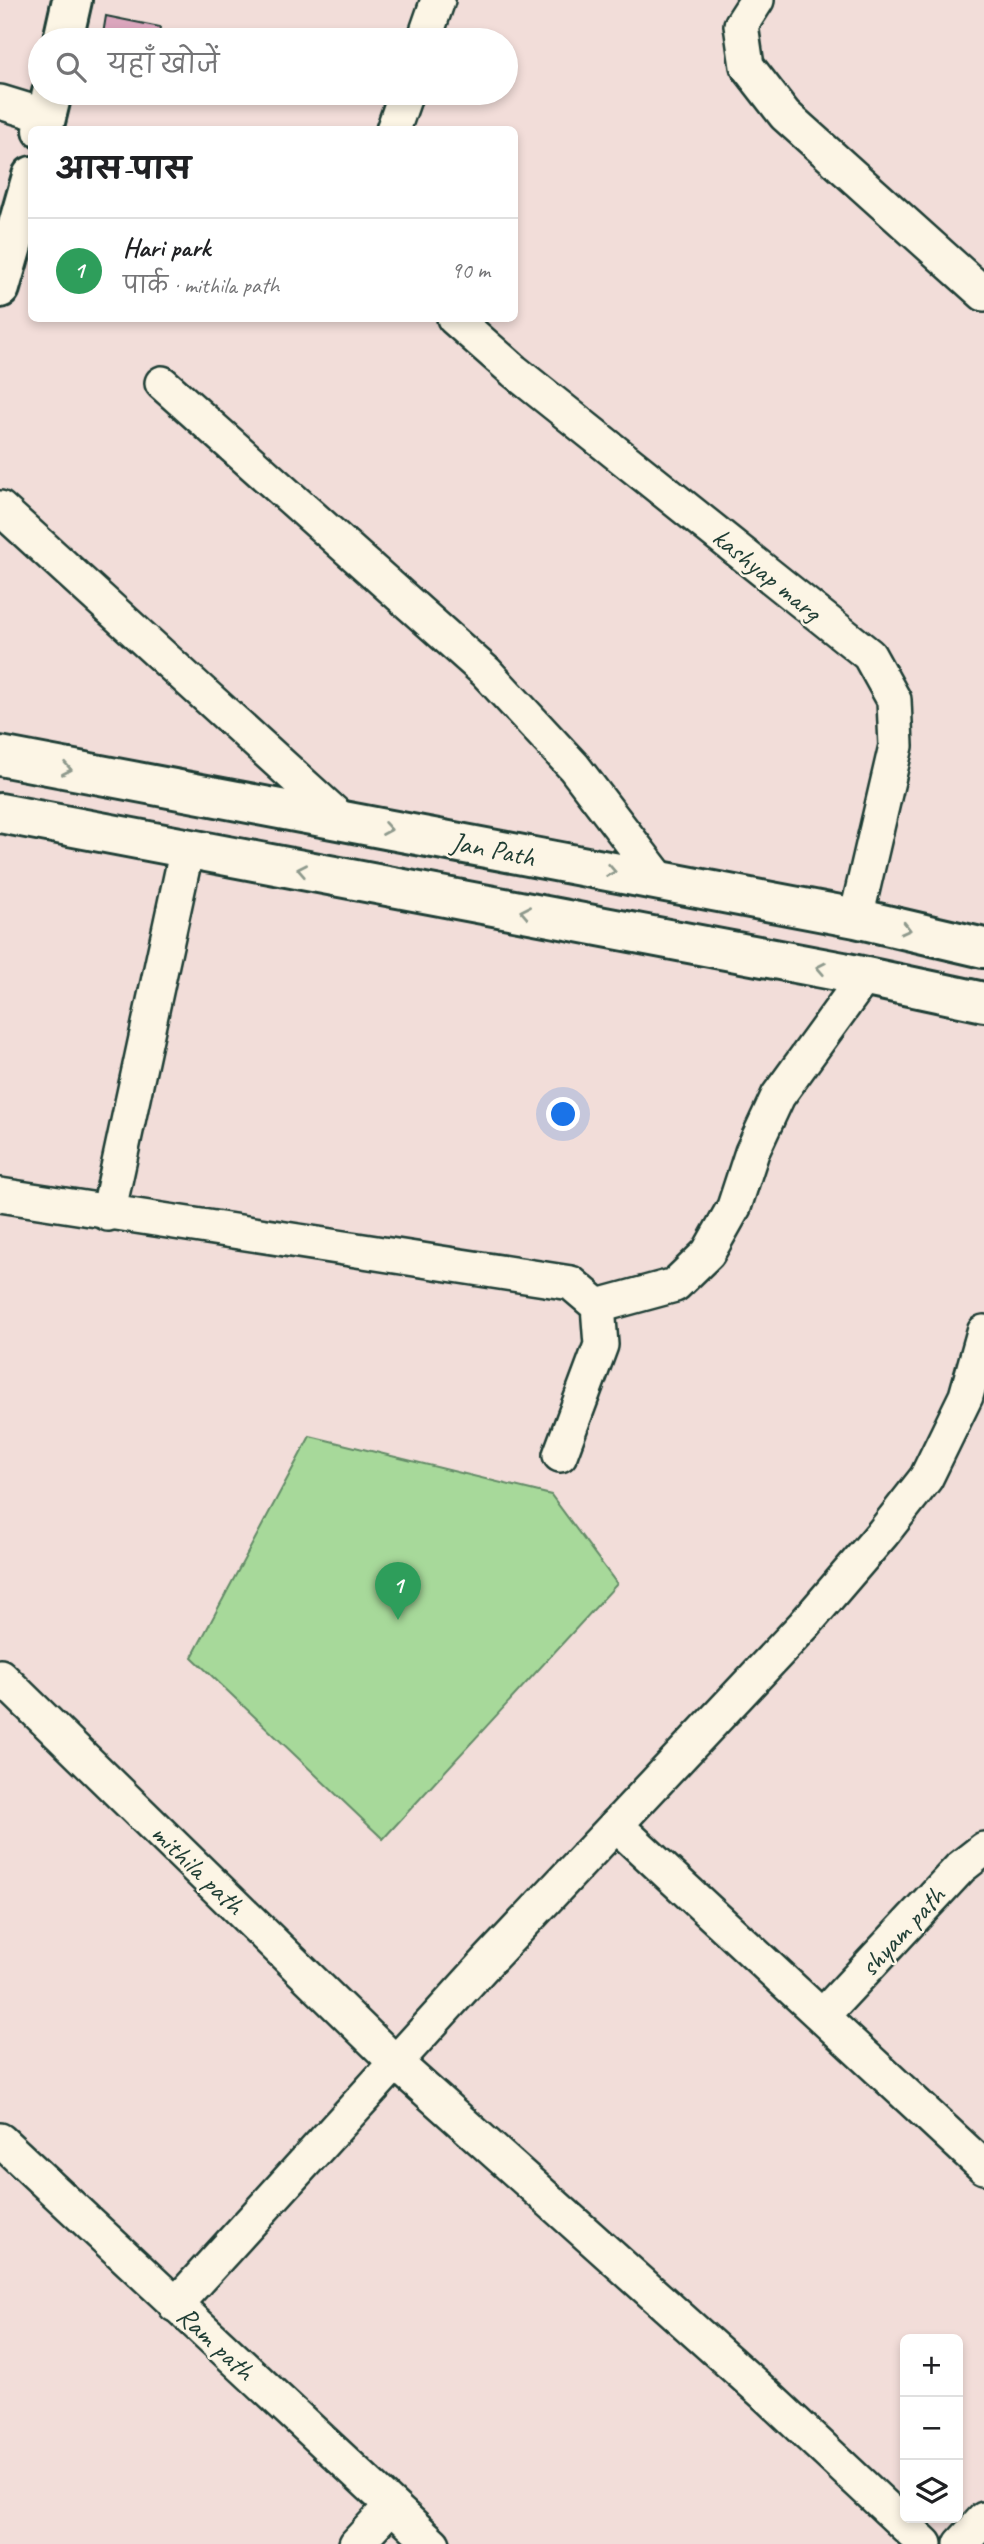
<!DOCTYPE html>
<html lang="hi">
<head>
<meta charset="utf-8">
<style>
  body { margin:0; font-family:Caveat,"Playpen Sans Deva",sans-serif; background:#f6f6f6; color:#202124 }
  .controls { position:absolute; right:21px; bottom:21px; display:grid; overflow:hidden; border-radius:10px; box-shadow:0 4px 10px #0003 }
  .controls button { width:63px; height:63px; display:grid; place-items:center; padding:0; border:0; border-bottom:2px solid #e0e0e0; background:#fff; color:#202124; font:35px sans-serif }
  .you { position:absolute; left:564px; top:1115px; width:24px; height:24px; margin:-18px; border:5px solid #fff; border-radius:50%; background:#1a73e8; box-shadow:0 0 0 10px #1a73e833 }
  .badge { display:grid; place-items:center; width:46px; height:46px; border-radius:50%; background:#1f6fb2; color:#fff; font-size:23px; font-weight:700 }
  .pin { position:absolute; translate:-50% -58px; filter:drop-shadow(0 2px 4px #0008) }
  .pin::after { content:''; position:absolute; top:37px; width:24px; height:21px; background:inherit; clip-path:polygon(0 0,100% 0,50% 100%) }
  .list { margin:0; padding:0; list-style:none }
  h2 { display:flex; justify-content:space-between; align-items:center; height:91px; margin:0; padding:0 28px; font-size:30px }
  h2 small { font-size:23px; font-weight:400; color:#757577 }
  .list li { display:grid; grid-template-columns:46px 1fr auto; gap:21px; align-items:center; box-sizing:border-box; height:105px; padding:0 28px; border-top:2px solid #e0e0e0 }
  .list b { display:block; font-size:26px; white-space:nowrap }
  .list p { margin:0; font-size:23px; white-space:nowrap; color:#757577 }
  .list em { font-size:23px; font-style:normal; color:#757577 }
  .icon { flex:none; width:38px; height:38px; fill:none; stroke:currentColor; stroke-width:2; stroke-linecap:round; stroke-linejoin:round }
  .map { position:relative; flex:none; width:984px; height:2544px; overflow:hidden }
  .search { position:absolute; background:#fff; box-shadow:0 4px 10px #0003; left:28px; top:28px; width:490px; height:77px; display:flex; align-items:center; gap:18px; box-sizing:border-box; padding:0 24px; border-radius:38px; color:#757577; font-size:26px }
  .panel { position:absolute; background:#fff; box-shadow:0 4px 10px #0003; left:28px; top:126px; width:490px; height:196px; border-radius:10px }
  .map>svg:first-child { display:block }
  .green { fill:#a7d99a; stroke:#638b67; stroke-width:2 }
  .building { fill:#dba6bd; stroke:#1f3d34; stroke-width:2 }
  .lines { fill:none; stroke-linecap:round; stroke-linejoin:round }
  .minor-casing { stroke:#1f3d34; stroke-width:38 }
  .tertiary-casing { stroke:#1f3d34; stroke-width:44 }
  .minor { stroke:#fcf5e5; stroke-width:33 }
  .tertiary { stroke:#fcf5e5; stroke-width:38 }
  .oneway { stroke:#8e998c }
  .labels { text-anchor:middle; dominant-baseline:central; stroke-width:5; stroke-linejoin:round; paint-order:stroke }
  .street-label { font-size:28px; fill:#1f3d34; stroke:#fcf5e5 }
</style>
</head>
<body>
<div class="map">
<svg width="984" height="2544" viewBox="0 0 984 2544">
  <rect width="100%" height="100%" fill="#f2ddd9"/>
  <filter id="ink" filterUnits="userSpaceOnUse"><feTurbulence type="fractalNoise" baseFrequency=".0143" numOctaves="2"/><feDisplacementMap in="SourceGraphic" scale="14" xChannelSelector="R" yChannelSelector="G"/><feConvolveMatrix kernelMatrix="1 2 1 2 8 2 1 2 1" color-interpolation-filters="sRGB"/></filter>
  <g filter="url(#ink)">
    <path class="green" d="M 310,1436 L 551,1495 L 617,1584 L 383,1839 L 192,1657 Z"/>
    <g class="building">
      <path d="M 106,16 L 160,27 L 158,40 L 102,40 Z"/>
      <path d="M 117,93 L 147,93 L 146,99 Z"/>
    </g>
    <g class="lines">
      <g class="minor-casing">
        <g id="minor">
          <path d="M 757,0 L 741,25 L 747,66 L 785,115 L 984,294"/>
          <path d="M 424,40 L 438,0"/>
          <path d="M 0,102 L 46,116"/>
          <path d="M 393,130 L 406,93"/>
          <path d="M 454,318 L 514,371 L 869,655 L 894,700 L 896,746 L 856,918"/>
          <path d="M 162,383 L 486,672 L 574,767 L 661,881"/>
          <path d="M 0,508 L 343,821"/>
          <path d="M 0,1195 L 571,1283 L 598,1306 L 601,1345 L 560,1455"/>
          <path d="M 108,1214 L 187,848"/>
          <path d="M 598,1306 L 675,1285 L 708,1253 L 734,1207 L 752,1152 L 778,1096 L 865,976"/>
          <path d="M 0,1676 L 396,2063 L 766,2395 L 925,2544"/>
          <path d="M 616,1825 L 984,2167"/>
          <path d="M 823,2015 L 961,1867 L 984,1849"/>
          <path d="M 0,2140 L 433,2544"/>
          <path d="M 175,2305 L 487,1962 L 804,1625 L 883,1533 L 926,1478 L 966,1396 L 984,1332"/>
          <path d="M 356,2544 L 391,2506"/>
          <path d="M 961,2544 L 984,2519"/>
        </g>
      </g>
      <g class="tertiary-casing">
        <g id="tertiary">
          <path d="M 63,40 L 72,0"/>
          <path d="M 43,130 L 52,93"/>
          <path d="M 0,288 L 32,176"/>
          <path d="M 0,756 L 856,918 L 984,948"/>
          <path d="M 0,813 L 843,972 L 984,1002"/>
        </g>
      </g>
      <use href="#minor" class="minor"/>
      <use href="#tertiary" class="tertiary"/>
    </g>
    <defs><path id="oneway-chevron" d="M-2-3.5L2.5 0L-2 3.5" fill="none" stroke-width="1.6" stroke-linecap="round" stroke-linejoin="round" transform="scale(1.75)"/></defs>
    <g class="oneway">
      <use href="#oneway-chevron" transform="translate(67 769) rotate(11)"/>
      <use href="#oneway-chevron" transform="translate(387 829) rotate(10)"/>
      <use href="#oneway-chevron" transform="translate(302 870) rotate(-169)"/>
      <use href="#oneway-chevron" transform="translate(611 871) rotate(11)"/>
      <use href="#oneway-chevron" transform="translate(525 912) rotate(-169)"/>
      <use href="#oneway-chevron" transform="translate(906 929) rotate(14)"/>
      <use href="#oneway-chevron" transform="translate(821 968) rotate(-169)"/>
    </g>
  </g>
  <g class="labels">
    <g class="street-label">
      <text transform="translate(767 574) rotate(39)">kashyap marg</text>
      <text transform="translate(493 849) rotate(11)">Jan Path</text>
      <text transform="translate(198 1869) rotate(44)">mithila path</text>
      <text transform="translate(902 1931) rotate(-47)">shyam path</text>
      <text transform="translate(216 2343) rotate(43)">Ram path</text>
    </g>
  </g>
</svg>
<div class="controls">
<button>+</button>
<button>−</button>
<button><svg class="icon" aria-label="layers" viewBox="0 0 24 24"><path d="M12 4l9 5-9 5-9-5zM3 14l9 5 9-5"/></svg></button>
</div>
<div class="you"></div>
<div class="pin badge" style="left:398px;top:1620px;background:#2e9e5b">1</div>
<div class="search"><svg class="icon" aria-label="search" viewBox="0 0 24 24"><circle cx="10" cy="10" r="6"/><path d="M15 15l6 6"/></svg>यहाँ खोजें</div>
<section class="panel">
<h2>आस-पास<small></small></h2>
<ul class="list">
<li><span class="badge" style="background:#2e9e5b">1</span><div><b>Hari park</b><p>पार्क · mithila path</p></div><em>90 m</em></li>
</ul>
</section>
</div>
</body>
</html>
